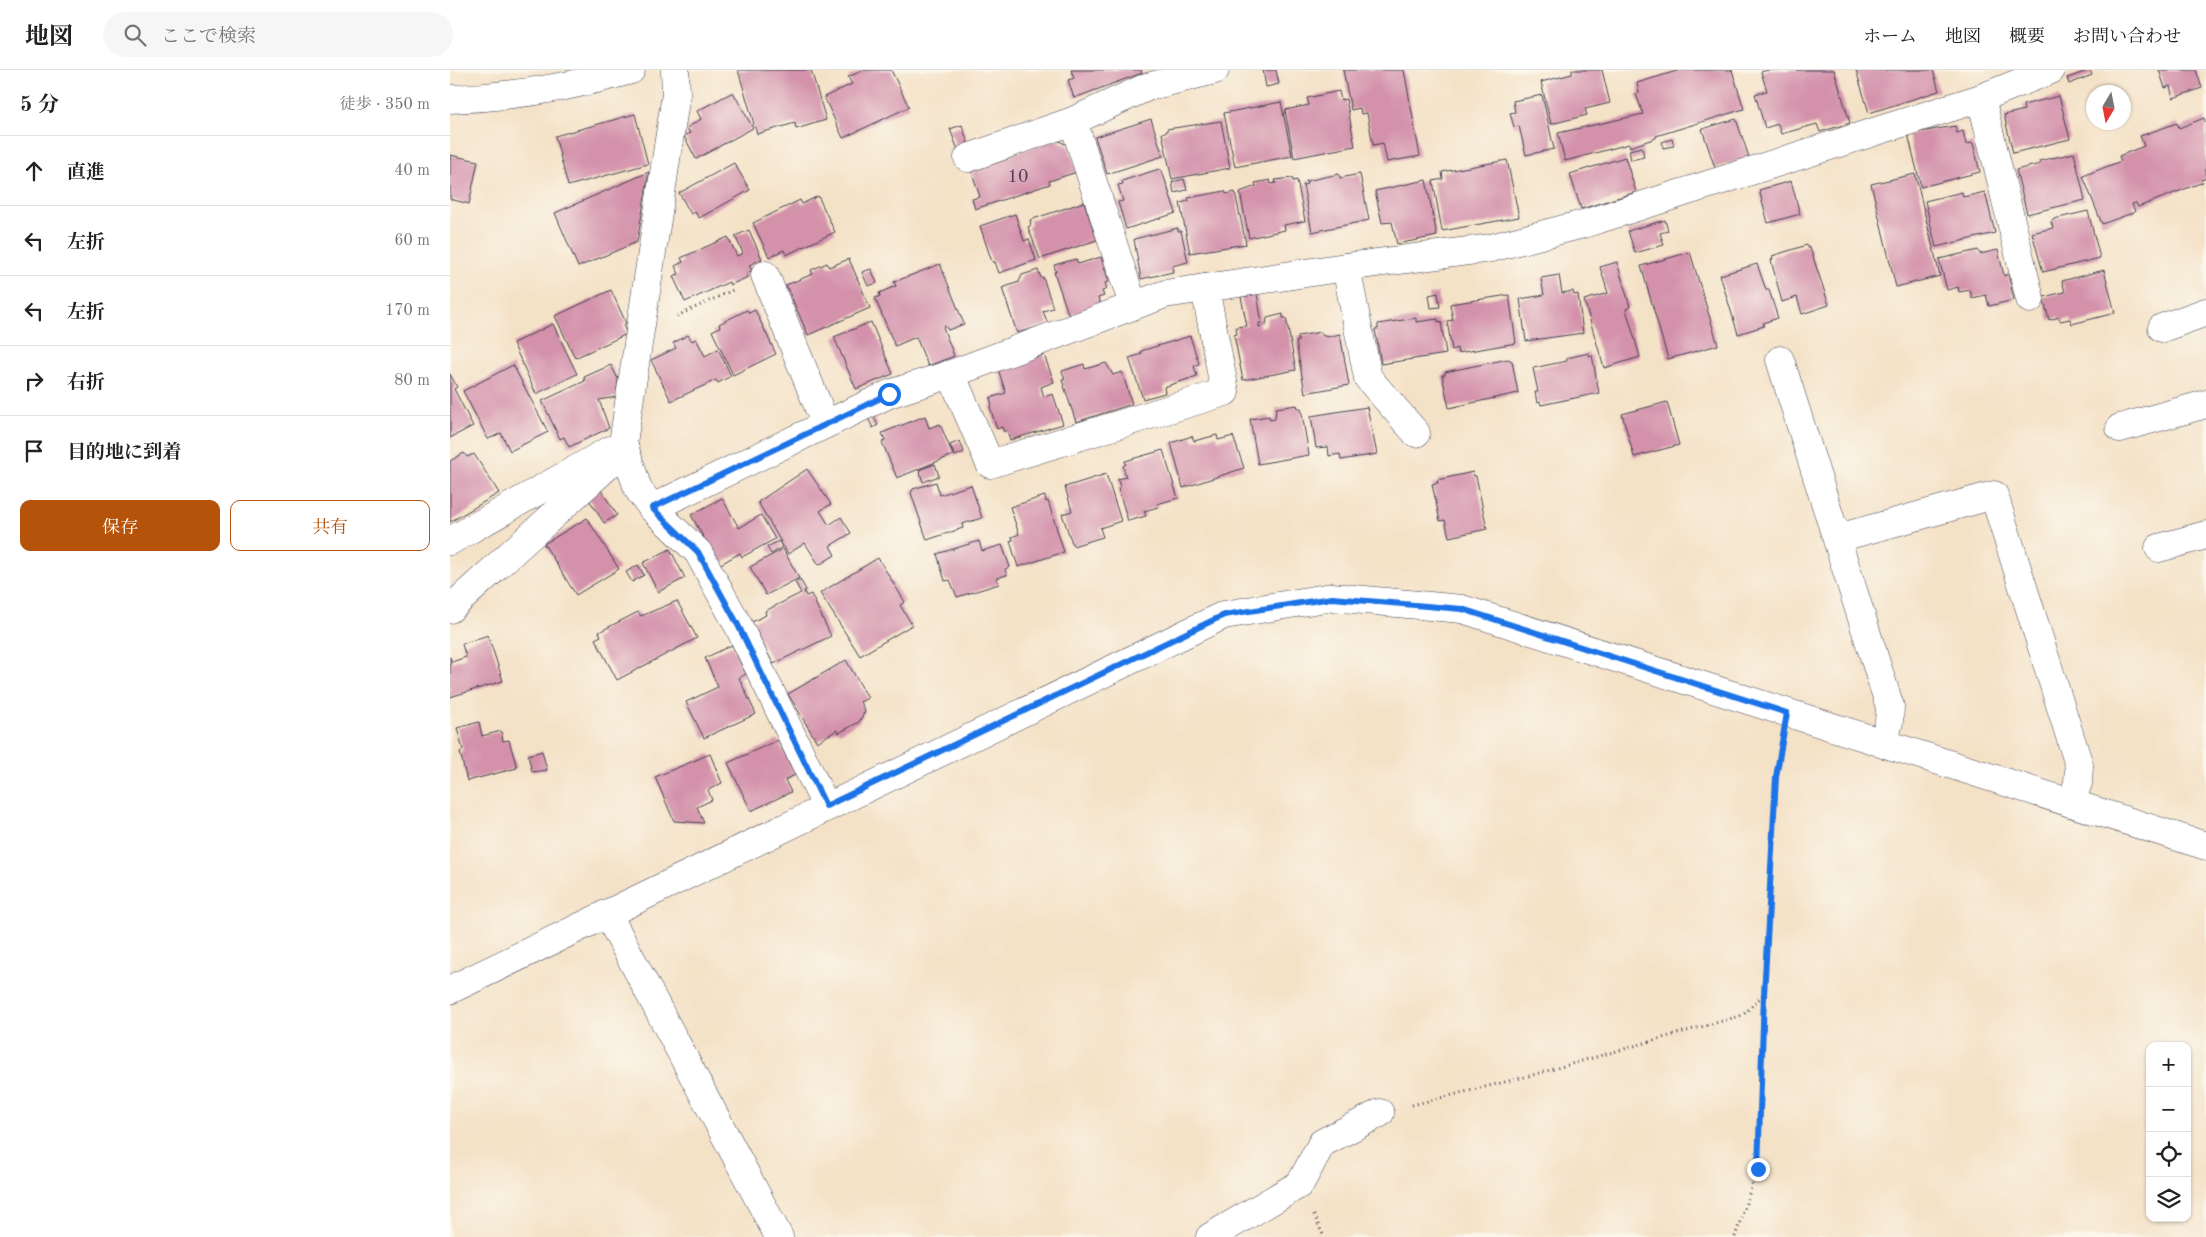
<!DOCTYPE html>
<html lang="ja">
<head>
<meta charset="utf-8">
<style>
  body { margin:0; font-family:"Old Standard TT","Noto Serif JP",serif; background:#f6f6f6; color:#222 }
  .controls { position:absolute; right:15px; bottom:15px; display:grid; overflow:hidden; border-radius:10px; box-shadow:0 1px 4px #0004 }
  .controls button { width:45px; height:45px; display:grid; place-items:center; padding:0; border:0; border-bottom:1px solid #e0e0e0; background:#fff; color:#222; font:25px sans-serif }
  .compass { position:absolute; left:1636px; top:15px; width:45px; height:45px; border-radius:50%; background:#fff; box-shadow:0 1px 4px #0004; rotate:190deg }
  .stop { position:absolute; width:15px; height:15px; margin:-11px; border:4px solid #1a73e8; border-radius:50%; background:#fff }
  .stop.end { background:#1a73e8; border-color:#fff; box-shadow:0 1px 5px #0008 }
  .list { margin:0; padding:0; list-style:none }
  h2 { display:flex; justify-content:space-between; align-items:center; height:65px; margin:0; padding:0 20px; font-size:21px }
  h2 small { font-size:16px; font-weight:400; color:#767676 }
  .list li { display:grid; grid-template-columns:32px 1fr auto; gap:15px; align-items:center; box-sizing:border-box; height:70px; padding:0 20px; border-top:1px solid #e0e0e0 }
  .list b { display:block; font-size:19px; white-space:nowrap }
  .list em { font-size:16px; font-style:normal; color:#767676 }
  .actions { display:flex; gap:10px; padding:15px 20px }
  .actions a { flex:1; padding:11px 0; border:1px solid #b45309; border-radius:10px; text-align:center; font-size:18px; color:#b45309 }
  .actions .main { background:#b45309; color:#fff }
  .icon { flex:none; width:28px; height:28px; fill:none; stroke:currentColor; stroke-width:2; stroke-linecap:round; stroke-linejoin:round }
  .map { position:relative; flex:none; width:1756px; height:1167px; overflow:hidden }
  header { display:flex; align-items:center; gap:30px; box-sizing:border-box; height:70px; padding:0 25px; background:#fff; border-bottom:1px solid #e0e0e0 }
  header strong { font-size:24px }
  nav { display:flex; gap:28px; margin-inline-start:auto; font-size:18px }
  .search { width:350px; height:45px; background:#f6f6f6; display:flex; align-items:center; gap:12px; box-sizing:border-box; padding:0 18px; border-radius:28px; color:#767676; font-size:19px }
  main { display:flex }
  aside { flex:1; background:#fff }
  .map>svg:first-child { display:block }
  .building { fill:#d391aa }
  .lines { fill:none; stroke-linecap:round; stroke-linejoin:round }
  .minor-casing { stroke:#423f50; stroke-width:29 }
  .path { stroke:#423f50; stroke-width:3; stroke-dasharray:1 4; stroke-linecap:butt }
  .minor { stroke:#fff; stroke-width:28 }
  .route { stroke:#1a73e8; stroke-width:6 }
  .labels { text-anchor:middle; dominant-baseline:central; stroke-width:5; stroke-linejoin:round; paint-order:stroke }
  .number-label { font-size:18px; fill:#4e3e57 }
</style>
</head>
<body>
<header>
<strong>地図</strong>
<div class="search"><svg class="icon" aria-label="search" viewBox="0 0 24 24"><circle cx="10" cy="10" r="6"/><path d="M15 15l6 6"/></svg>ここで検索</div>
<nav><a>ホーム</a><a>地図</a><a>概要</a><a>お問い合わせ</a></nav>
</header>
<main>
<aside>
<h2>5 分<small>徒歩 · 350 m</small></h2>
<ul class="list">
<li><svg class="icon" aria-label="ahead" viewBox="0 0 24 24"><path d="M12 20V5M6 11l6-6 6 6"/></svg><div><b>直進</b></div><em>40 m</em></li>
<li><svg class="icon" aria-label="left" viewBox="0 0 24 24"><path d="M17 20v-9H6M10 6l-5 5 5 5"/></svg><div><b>左折</b></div><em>60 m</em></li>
<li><svg class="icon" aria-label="left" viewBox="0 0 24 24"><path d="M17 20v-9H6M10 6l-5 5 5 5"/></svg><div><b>左折</b></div><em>170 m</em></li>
<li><svg class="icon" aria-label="right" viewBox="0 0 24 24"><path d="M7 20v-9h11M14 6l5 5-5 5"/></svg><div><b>右折</b></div><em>80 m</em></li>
<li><svg class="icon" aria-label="arrive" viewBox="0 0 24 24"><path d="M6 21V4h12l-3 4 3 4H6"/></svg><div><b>目的地に到着</b></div></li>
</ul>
<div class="actions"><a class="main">保存</a><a>共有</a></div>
</aside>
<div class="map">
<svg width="1756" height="1167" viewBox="0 0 1756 1167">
  <rect width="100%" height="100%" fill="#fbf7ec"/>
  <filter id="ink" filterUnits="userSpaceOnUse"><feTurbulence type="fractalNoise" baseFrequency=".02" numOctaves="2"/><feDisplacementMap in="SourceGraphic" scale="10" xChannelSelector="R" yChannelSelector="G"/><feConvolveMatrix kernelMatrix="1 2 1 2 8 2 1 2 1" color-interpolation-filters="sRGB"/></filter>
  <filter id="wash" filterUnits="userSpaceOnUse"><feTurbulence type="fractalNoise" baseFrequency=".0096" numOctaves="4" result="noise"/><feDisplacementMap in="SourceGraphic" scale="20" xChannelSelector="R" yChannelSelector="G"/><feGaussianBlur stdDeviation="1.12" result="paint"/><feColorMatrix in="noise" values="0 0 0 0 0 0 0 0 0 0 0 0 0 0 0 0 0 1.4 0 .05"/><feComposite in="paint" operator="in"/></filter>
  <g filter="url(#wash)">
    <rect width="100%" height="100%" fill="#f4e2c7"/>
    <g id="blocks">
      <g class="building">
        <path d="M 288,0 L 361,0 L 376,50 L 346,59 L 345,53 L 307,64 Z"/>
        <path d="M 414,0 L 441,0 L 459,37 L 393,68 L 374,27 L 402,14 L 398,7 Z"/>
        <path d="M 621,0 L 691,0 L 692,3 L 624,28 L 618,10 L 624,8 Z"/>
        <path d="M 813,0 L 826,0 L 829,14 L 816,17 Z"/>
        <path d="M 893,0 L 954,0 L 970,86 L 937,92 L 933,73 L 923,75 L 917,43 L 911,44 L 910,38 L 901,40 Z"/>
        <path d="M 1122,0 L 1152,0 L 1160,33 L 1135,39 L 1137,45 L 1101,54 L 1091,12 L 1122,4 Z"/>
        <path d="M 1230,0 L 1282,0 L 1294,39 L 1206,66 L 1206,68 L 1180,77 L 1179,74 L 1115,91 L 1108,63 L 1193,44 L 1186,24 L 1189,23 L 1187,13 Z"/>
        <path d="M 1318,0 L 1384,0 L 1400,53 L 1370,62 L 1367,54 L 1331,64 L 1328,54 L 1315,58 L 1305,24 L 1317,21 L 1311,2 Z"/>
        <path d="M 1406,0 L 1483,0 L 1489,21 L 1419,43 Z"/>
        <path d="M 1640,0 L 1642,5 L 1619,14 L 1617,8 Z"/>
        <path d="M 1709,0 L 1746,0 L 1752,18 L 1723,28 L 1720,16 L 1715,18 Z"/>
        <path d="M 889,21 L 891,30 L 896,29 L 905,76 L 844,88 L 835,40 L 859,35 L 857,28 Z"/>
        <path d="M 283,22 L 303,58 L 246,89 L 234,66 L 240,63 L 237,58 L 251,49 L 247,41 Z"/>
        <path d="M 1092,25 L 1104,79 L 1076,85 L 1069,56 L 1064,57 L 1060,43 L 1065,42 L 1063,31 Z"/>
        <path d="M 1609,26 L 1620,69 L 1563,83 L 1554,45 L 1574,40 L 1573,35 Z"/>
        <path d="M 831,32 L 842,86 L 785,97 L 774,43 Z"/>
        <path d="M 185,44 L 198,94 L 118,116 L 105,66 Z"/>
        <path d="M 1754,48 L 1756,54 L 1756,108 L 1751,110 L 1753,112 L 1688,137 L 1686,133 L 1682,134 L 1685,142 L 1652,154 L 1633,106 L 1671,91 L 1669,86 L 1694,76 L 1690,66 L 1727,53 L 1729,58 Z"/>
        <path d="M 701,49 L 713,86 L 657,104 L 645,67 Z"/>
        <path d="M 1286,49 L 1299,87 L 1265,98 L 1252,59 Z"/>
        <path d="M 771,51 L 780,98 L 722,109 L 712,63 L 717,62 L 717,59 Z"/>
        <path d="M 512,55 L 519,76 L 508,80 L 500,59 Z"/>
        <path d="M 1505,56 L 1507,63 L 1513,61 L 1516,74 L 1523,73 L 1530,102 L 1471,117 L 1458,64 Z"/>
        <path d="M 605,69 L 619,76 L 627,102 L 599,111 L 600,114 L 525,139 L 522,129 L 530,127 L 521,100 Z"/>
        <path d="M 1222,69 L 1224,76 L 1213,78 L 1212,72 Z"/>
        <path d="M 1192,77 L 1194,87 L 1181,90 L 1179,80 Z"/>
        <path d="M 1624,83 L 1635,130 L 1577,144 L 1566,100 L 1590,94 L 1589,91 Z"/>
        <path d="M 0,85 L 28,91 L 19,134 L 0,129 Z"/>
        <path d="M 1175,87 L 1186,122 L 1131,139 L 1120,104 Z"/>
        <path d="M 1057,90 L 1069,147 L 992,161 L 983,111 L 993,109 L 992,102 Z"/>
        <path d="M 284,93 L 300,120 L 249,148 L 245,142 L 241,144 L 229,123 Z"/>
        <path d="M 709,99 L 712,101 L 726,143 L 676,159 L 668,132 L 673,131 L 668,115 L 673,114 L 672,111 Z"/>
        <path d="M 199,102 L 187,172 L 128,197 L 105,143 Z"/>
        <path d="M 889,104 L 890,108 L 910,104 L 919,150 L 862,162 L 853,115 L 857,114 L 856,111 Z"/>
        <path d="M 1465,104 L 1490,206 L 1446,217 L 1421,114 Z"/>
        <path d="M 842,108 L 843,111 L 847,110 L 855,151 L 834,155 L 835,160 L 799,168 L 790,122 L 806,116 L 805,113 L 820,110 L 821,114 L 826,113 L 825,110 Z"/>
        <path d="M 734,109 L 737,120 L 724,123 L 722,112 Z"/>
        <path d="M 976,110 L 987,166 L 947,174 L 942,152 L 932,153 L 925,121 Z"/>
        <path d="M 1341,111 L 1350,144 L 1318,153 L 1309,120 Z"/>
        <path d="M 775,121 L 776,124 L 785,122 L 796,174 L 740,183 L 730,133 L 739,131 L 738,128 Z"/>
        <path d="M 1512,122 L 1513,127 L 1535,122 L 1545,163 L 1486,177 L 1475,131 Z"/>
        <path d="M 368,126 L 385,162 L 336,185 L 334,180 L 319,187 L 303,153 L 350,130 L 352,134 Z"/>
        <path d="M 634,132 L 647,170 L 590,189 L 578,157 L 581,155 L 580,150 Z"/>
        <path d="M 1638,141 L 1650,188 L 1593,202 L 1582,163 L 1603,158 L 1601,152 L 1604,149 Z"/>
        <path d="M 565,144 L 574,171 L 579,169 L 586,190 L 549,203 L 545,192 L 542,192 L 530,156 Z"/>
        <path d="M 1215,150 L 1218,161 L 1210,163 L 1214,175 L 1185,183 L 1178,161 Z"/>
        <path d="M 728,158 L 728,161 L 731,161 L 738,192 L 722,196 L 723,202 L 691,209 L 684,169 Z"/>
        <path d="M 299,160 L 312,189 L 299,195 L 302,201 L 296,203 L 298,207 L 280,215 L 279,212 L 235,232 L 223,206 L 229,204 L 225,196 L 233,192 L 231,188 L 278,167 L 287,186 L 293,183 L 285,166 Z"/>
        <path d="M 1357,175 L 1358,178 L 1360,178 L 1379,235 L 1352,244 L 1347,227 L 1332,232 L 1321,190 L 1323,189 L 1322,186 Z"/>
        <path d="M 1528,180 L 1530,184 L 1548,180 L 1554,206 L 1558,204 L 1564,230 L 1539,236 L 1536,225 L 1522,228 L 1520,220 L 1509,222 L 1508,217 L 1497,220 L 1489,189 Z"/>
        <path d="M 1240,182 L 1268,275 L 1218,289 L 1191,196 Z"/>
        <path d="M 651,187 L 659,212 L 655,213 L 657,219 L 652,221 L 654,226 L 648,228 L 651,235 L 619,246 L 604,202 L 606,202 L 604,195 L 626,189 L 628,194 Z"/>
        <path d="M 399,189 L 420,238 L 358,265 L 336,215 L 363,204 L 361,200 L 377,193 L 379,197 Z"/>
        <path d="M 1167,192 L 1180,237 L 1176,239 L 1190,287 L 1154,298 L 1134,230 L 1158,223 L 1150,197 Z"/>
        <path d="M 490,194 L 514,254 L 498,260 L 495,256 L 493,257 L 504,286 L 478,296 L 466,267 L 445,276 L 425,228 L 430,226 L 429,223 L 446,216 L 444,212 Z"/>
        <path d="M 1307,194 L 1316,220 L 1319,220 L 1328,248 L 1313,253 L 1314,256 L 1288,264 L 1270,205 Z"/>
        <path d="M 421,199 L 427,213 L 418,216 L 412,202 Z"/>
        <path d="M 588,200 L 591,208 L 593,207 L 603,238 L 593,241 L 598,254 L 567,263 L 552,218 L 569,212 L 572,205 Z"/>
        <path d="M 1654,200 L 1665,243 L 1622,254 L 1620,249 L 1610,251 L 1609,247 L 1599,250 L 1593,227 L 1615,222 L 1612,211 Z"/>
        <path d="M 1109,205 L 1112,223 L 1123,221 L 1124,225 L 1128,224 L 1133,263 L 1076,271 L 1070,229 L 1094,225 L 1091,208 Z"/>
        <path d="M 161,220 L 176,253 L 173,255 L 177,264 L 125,288 L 105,246 Z"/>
        <path d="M 988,223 L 990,237 L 981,238 L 979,225 Z"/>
        <path d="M 807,224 L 812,253 L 809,253 L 809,257 L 816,255 L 817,248 L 833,244 L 833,248 L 836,248 L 846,300 L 793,310 L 784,265 L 787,264 L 786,257 L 797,256 L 791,227 Z"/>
        <path d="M 1059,225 L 1066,273 L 1008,283 L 1007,278 L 1002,280 L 997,251 L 1003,250 L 1000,234 Z"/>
        <path d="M 297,240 L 299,243 L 305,240 L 326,284 L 283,305 L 262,261 L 270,257 L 269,254 Z"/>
        <path d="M 966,248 L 966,252 L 988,249 L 988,252 L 991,251 L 996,284 L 931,294 L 925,259 L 928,259 L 928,254 Z"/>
        <path d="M 421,252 L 443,304 L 406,319 L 384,267 Z"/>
        <path d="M 103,254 L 127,304 L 86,324 L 63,273 Z"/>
        <path d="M 871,262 L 872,265 L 877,267 L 890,264 L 899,315 L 855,323 L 846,272 L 848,272 L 848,266 Z"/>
        <path d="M 238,265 L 242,271 L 246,269 L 255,286 L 268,279 L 281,306 L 268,313 L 266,310 L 221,331 L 201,290 L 226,278 L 223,273 Z"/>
        <path d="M 740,266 L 749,294 L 744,296 L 747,306 L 714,317 L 715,323 L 693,329 L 679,288 L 692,284 L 691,281 Z"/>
        <path d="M 1139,283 L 1139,286 L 1142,285 L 1149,323 L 1091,335 L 1090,332 L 1087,333 L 1085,322 L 1088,322 L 1083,298 L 1117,291 L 1117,288 Z"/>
        <path d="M 594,285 L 604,312 L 591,317 L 594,327 L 603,324 L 613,354 L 560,370 L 557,360 L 554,362 L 552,357 L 547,359 L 540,337 L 542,336 L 540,328 L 556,323 L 548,299 Z"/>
        <path d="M 1058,289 L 1062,291 L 1068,323 L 999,338 L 992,305 L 995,305 L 995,302 Z"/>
        <path d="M 656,293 L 663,305 L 672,302 L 682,334 L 626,352 L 612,310 L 615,309 L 612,301 L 634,294 L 635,299 Z"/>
        <path d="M 63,295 L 98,362 L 60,381 L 51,363 L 38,369 L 13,321 Z"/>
        <path d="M 161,295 L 168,309 L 166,327 L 149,330 L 159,358 L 119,377 L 114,367 L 110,369 L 92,331 L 135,311 L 134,307 Z"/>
        <path d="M 0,304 L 7,317 L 4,319 L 23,356 L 0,368 Z"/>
        <path d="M 1217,332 L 1229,375 L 1184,387 L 1172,344 Z"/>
        <path d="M 847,335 L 848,338 L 851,338 L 859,385 L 808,394 L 800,349 L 819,346 L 820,350 L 825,349 L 826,338 Z"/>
        <path d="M 917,337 L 927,384 L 891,390 L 890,384 L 879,386 L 878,377 L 866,378 L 861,346 Z"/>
        <path d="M 423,346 L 428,355 L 423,358 L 418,348 Z"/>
        <path d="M 475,346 L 479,358 L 490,354 L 503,385 L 447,408 L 432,372 L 435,370 L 432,363 Z"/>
        <path d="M 767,365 L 768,370 L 783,366 L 794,398 L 733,418 L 721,373 L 742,366 L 744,371 Z"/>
        <path d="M 510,371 L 514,382 L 505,386 L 500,375 Z"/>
        <path d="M 713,380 L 728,428 L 707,434 L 708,437 L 694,441 L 696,446 L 678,451 L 668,418 L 670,418 L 668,409 L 676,407 L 673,396 L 676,394 L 675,391 Z"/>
        <path d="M 14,383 L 17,387 L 24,384 L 49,423 L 0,452 L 0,391 Z"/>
        <path d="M 485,394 L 489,406 L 473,412 L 469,400 Z"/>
        <path d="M 357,399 L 381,434 L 370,441 L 379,455 L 391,447 L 401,463 L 380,476 L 385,485 L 369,495 L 355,473 L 338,484 L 308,432 Z"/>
        <path d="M 1023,402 L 1024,406 L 1026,406 L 1037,459 L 999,467 L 995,450 L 990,451 L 982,414 L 988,413 L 987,410 Z"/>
        <path d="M 656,404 L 671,451 L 650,458 L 653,467 L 623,476 L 612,444 L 622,441 L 615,417 Z"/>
        <path d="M 486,412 L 490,425 L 521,415 L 532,448 L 512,454 L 513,458 L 477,470 L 461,423 L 463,419 Z"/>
        <path d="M 151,420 L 167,445 L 154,453 L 138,428 Z"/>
        <path d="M 595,426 L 596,432 L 598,431 L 614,482 L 568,497 L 560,471 L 563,470 L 562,467 L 569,464 L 560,437 Z"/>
        <path d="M 272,428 L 289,458 L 311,445 L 325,469 L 292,487 L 290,483 L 269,495 L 241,445 Z"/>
        <path d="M 137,448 L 169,499 L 126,525 L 94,474 Z"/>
        <path d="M 329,471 L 332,477 L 321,484 L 317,477 Z"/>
        <path d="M 529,471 L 532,481 L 552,475 L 560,497 L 555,499 L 557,505 L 546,508 L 549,514 L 507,527 L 500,510 L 495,511 L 487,484 Z"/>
        <path d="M 220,479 L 235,508 L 208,522 L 193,493 Z"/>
        <path d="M 333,479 L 349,508 L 316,525 L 300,497 Z"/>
        <path d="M 428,488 L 455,532 L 450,535 L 462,555 L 410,586 L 370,523 Z"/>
        <path d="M 188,495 L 194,505 L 182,512 L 176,502 Z"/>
        <path d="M 350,509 L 356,520 L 354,521 L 356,526 L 361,524 L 381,566 L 323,594 L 302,552 L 316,545 L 315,541 L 351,523 L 345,512 Z"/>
        <path d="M 227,531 L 247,568 L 167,610 L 145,569 L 151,566 L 149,562 L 188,542 L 191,546 Z"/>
        <path d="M 38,565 L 53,611 L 0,627 L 0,587 L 2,592 L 16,587 L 12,574 Z"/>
        <path d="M 282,575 L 296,604 L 289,608 L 306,644 L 254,668 L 236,632 L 268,617 L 255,588 Z"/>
        <path d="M 396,590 L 418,628 L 410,632 L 415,641 L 409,652 L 389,663 L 387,660 L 367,672 L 338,624 Z"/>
        <path d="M 29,652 L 32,666 L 51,661 L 53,671 L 59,670 L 67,698 L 17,711 L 10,682 L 13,680 L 7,658 Z"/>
        <path d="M 328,670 L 345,705 L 335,710 L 341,722 L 301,741 L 278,693 Z"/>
        <path d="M 92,681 L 97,700 L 82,702 L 78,685 Z"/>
        <path d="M 260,684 L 272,713 L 258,720 L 262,730 L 247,737 L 254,753 L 224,751 L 205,707 Z"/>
      </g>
    </g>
  </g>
  <g filter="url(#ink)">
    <use href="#blocks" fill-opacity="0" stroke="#423f50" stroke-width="1"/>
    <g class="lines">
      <g class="minor-casing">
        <g id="minor">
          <path d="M 225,0 L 226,24 L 173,373 L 188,419 L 202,438 L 248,482 L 288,555 L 376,736"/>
          <path d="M 1531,28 L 1580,229"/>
          <path d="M 0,29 C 61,27 122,17 181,0"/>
          <path d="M 518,88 L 623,51"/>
          <path d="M 896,197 L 918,308 L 966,363"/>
          <path d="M 315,205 L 375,353"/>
          <path d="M 683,235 L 623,51 L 697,17 L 765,0"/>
          <path d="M 1712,258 L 1756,242"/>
          <path d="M 1330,290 L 1440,637 L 1439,652 L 1433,674"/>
          <path d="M 501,304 L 540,394 L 775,322 L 755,218"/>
          <path d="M 1670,358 L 1756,334"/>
          <path d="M 202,438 L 439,324 L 501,304 L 715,224 L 896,197 L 1041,178 L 1137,153 L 1531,28 L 1601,0"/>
          <path d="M 1388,468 L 1544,425 L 1629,695 L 1628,713 L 1621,733"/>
          <path d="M 0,471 L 160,380"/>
          <path d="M 1709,478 L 1756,465"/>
          <path d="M 0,539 L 175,380"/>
          <path d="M 157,843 L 329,1167"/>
          <path d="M 0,920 L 774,545 L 882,527 L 1012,539 L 1756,776"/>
          <path d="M 760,1167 L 850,1114 L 872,1073 L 930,1043"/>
        </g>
      </g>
      <g class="path">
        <path d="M 227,246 L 285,219"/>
        <path d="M 962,1035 L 1079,1006 L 1293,945 L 1313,925"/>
        <path d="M 864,1145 L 874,1167"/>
        <path d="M 1285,1167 L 1307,1099 L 1314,925 L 1326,707 L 1331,677"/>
      </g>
      <use href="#minor" class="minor"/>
    </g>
  </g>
  <g class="lines" filter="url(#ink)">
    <path class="route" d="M 439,324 L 202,438 L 248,482 L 288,555 L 376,736 L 774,545 L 882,528 L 1012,539 L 1337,643 L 1326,707 L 1314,925 L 1308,1099"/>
  </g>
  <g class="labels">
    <g class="number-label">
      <text x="568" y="107">10</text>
    </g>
  </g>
</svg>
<div class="controls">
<button>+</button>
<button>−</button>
<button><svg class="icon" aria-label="locate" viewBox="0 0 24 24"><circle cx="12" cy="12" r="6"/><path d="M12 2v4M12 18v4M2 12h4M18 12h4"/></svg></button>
<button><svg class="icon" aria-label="layers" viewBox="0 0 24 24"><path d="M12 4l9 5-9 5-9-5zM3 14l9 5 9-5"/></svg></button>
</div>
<svg class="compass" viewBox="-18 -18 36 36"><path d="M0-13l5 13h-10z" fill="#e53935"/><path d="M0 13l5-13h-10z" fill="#767676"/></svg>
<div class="stop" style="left:439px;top:324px"></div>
<div class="stop end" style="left:1308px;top:1099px"></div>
</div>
</main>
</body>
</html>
